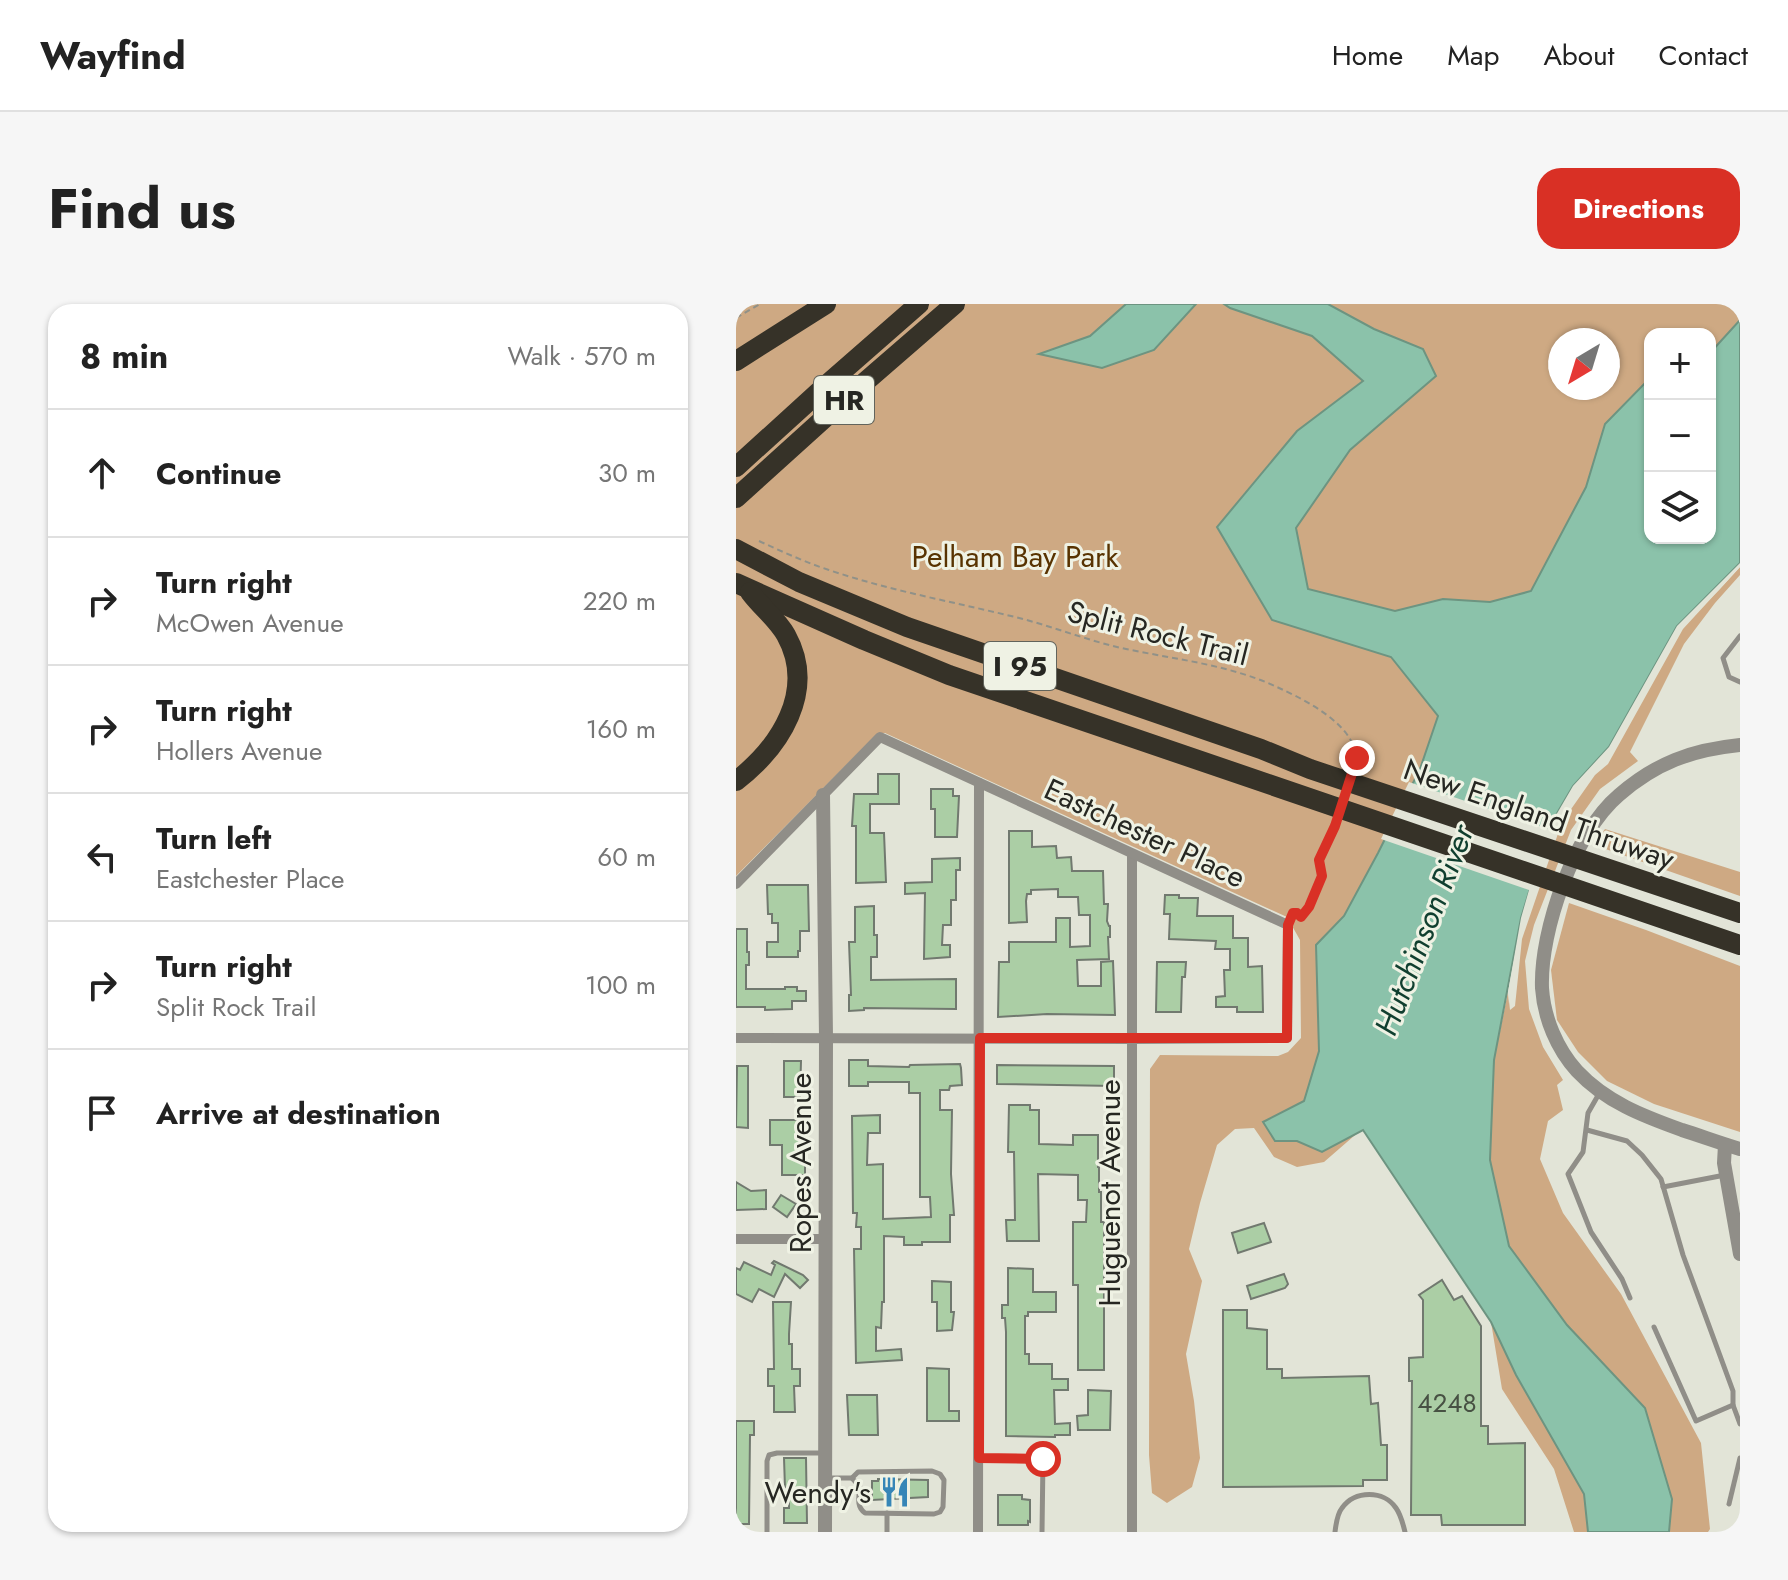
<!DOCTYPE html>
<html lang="en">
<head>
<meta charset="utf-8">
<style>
  body { margin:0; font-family:Jost,sans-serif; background:#f6f6f6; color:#222 }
  .controls { position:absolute; right:24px; top:24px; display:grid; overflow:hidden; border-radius:16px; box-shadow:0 2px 6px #0004 }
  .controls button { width:72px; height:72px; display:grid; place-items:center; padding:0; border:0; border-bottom:2px solid #e0e0e0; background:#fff; color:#222; font:40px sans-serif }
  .compass { position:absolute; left:812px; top:24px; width:72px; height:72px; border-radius:50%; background:#fff; box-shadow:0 2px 6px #0004; rotate:218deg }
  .stop { position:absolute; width:24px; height:24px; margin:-18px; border:6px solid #d93025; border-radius:50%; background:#fff }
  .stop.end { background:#d93025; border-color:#fff; box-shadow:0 2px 8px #0008 }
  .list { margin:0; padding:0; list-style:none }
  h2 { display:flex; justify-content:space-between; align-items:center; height:104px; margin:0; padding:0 32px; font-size:34px }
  h2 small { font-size:26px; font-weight:400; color:#767676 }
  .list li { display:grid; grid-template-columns:52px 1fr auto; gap:24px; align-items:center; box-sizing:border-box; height:128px; padding:0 32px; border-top:2px solid #e0e0e0 }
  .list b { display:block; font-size:30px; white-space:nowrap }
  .list p { margin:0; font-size:26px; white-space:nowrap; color:#767676 }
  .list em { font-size:26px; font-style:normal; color:#767676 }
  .icon { flex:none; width:44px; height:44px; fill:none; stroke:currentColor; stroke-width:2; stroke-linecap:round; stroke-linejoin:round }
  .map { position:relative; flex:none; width:1004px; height:1228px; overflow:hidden; border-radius:24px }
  header { display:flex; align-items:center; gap:48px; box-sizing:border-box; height:112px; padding:0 40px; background:#fff; border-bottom:2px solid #e0e0e0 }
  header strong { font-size:38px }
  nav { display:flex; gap:44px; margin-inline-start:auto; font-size:28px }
  .intro { display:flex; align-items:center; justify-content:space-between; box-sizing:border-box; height:192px; padding:0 48px }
  h1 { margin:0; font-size:56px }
  .button { padding:20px 36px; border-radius:24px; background:#d93025; color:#fff; font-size:28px; font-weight:700 }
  main { display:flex; gap:48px; padding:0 48px }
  aside { flex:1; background:#fff; border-radius:24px; box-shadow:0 2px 6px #0004 }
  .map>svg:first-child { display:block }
  .green { fill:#cea983; fill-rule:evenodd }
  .water { fill:#8bc2aa; stroke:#6d9481; stroke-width:2 }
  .pier { fill:#e2e4d7 }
  .building { fill:#abcea5; stroke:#71796f; stroke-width:2 }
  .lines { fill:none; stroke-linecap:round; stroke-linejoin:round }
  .path { stroke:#909188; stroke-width:2; stroke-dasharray:6 4; stroke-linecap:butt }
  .service { stroke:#908e88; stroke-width:5 }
  .minor { stroke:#908e88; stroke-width:10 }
  .tertiary { stroke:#908e88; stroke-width:14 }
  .motorway { stroke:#363228; stroke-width:20 }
  .route { stroke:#d93025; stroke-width:10 }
  .labels { text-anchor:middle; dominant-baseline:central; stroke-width:6; stroke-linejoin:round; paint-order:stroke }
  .number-label { font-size:26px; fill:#475143 }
  .shield { fill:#eff2e4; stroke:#62645c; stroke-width:2 }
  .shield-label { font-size:28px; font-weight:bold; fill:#262722 }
  .park-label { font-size:30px; fill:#583301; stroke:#eff2e4 }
  .street-label { font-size:30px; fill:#262722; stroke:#eff2e4 }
  .poi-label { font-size:30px; fill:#262722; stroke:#eff2e4; text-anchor:end }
  .water-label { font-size:32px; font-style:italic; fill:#103f2f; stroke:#eff2e4 }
</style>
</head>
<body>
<header>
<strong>Wayfind</strong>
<nav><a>Home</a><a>Map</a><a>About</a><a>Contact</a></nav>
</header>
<div class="intro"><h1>Find us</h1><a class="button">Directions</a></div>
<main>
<aside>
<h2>8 min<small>Walk · 570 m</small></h2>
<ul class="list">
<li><svg class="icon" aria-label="ahead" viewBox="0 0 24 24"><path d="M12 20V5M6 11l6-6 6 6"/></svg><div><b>Continue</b></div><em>30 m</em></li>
<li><svg class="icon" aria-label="right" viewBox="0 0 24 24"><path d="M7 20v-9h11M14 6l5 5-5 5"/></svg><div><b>Turn right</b><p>McOwen Avenue</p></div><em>220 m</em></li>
<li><svg class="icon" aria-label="right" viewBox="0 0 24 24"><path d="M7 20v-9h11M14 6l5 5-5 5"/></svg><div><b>Turn right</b><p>Hollers Avenue</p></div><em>160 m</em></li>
<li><svg class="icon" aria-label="left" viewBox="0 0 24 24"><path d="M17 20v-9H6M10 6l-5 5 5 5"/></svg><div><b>Turn left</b><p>Eastchester Place</p></div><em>60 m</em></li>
<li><svg class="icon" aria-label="right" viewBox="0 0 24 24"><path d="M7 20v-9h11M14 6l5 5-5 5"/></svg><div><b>Turn right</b><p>Split Rock Trail</p></div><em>100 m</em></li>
<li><svg class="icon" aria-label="arrive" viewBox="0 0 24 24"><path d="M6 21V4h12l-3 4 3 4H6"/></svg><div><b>Arrive at destination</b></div></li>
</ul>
</aside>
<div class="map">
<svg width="1004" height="1228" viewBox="0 0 1004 1228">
  <rect width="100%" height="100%" fill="#e2e4d7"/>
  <g class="green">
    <path d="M 0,0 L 1004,0 L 1004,87 L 974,118 L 974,30 L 914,30 L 914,179 L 703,412 L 684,465 L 642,549 L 608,612 L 580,641 L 583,747 L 568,798 L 527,818 L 539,837 L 561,837 L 586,848 L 626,825 L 588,858 L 561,863 L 538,853 L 518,824 L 499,825 L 481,841 L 464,899 L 453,945 L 466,977 L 450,1050 L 458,1097 L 464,1154 L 456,1183 L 431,1199 L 416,1189 L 413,1151 L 414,765 L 424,751 L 542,752 L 552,748 L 565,734 L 564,636 L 551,613 L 149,429 L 142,429 L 136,435 L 0,572 ZM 824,36 L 872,36 L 872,84 L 824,84 Z"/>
    <path d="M 1004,263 L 1004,271 L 979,299 L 948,340 L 894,448 L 902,457 L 864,485 L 835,526 L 798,621 L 789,657 L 793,705 L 807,743 L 827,776 L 821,781 L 827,806 L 812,817 L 804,855 L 827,909 L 885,990 L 965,1139 L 974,1225 L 972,1228 L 933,1228 L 936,1195 L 831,1021 L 773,942 L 754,856 L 758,756 L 772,688 L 774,706 L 779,702 L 786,635 L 826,518 L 859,471 L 872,460 L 947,325 Z"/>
    <path d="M 869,525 L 1004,568 L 1004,592 L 858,541 Z"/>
    <path d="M 833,599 L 910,626 L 1004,662 L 1004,828 L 918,800 L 871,777 L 842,748 L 821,716 L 815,666 Z"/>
    <path d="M 755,1018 L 780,1071 L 848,1190 L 852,1228 L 838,1228 L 818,1165 L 766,1085 Z"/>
  </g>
  <g class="water">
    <path d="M 390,0 L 460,0 L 418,46 L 366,64 L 303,50 L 354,32 Z"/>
    <path d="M 488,0 L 592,0 L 638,25 L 687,45 L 700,72 L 614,146 L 560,224 L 572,285 L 659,307 L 707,295 L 754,298 L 795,287 L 850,183 L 869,120 L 912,76 L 914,75 L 914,234 L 974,234 L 974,49 L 1004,16 L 1004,259 L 941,322 L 873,443 L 837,482 L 813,523 L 785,614 L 758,756 L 754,856 L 773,942 L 831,1021 L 909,1104 L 936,1195 L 933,1228 L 852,1228 L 848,1190 L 780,1071 L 755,1018 L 627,826 L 586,848 L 561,837 L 539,837 L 527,818 L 568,797 L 583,747 L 580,641 L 608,612 L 642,549 L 684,465 L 702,412 L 655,353 L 536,316 L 481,223 L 561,127 L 627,77 L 576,32 L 494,4 Z"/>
  </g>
  <path class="pier" d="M 1004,259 L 1004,263 L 983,286 L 944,324 L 876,445 L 840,484 L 817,525 L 788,615 L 773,700 L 772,688 L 785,614 L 793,586 L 645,535 L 673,478 L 812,525 L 837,482 L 873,443 L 941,322 Z"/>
  <g class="building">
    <path d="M 142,470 L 163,470 L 163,500 L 134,500 L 134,529 L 148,529 L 150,578 L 120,579 L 120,522 L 116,522 L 118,490 L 142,490 Z"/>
    <path d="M 195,485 L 217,485 L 217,492 L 223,492 L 221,533 L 199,533 L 199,505 L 195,505 Z"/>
    <path d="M 273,527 L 296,527 L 296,543 L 320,542 L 321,554 L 335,553 L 336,567 L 367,567 L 368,600 L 372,600 L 371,617 L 373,622 L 374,622 L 374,633 L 372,633 L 373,655 L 341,656 L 342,682 L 365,682 L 365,658 L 377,657 L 379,711 L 311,710 L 262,713 L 263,658 L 273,658 L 273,638 L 320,638 L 320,614 L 334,614 L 334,643 L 354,642 L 354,611 L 343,611 L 342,593 L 322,593 L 322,585 L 295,586 L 295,590 L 291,590 L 290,597 L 291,618 L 273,619 Z"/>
    <path d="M 224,554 L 224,566 L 220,566 L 220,596 L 215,596 L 215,621 L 207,621 L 206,641 L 214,641 L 214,653 L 188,655 L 189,589 L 169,590 L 169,579 L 196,578 L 196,555 Z"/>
    <path d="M 31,581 L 72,581 L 73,627 L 64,627 L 64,647 L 62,647 L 62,653 L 31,653 L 31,638 L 42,638 L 42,619 L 36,619 L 36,610 L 32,610 Z"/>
    <path d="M 429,591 L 443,591 L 443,594 L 462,594 L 461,612 L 497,612 L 497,634 L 512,634 L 512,663 L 526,662 L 527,708 L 501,708 L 501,703 L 480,703 L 480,693 L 489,692 L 488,666 L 494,666 L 494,645 L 479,645 L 480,637 L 433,635 L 434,610 L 428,610 Z"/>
    <path d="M 138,602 L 138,631 L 141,631 L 141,653 L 135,653 L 135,676 L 220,675 L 220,705 L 128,704 L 128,706 L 113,707 L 113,691 L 115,691 L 113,638 L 119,638 L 119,603 Z"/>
    <path d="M 0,625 L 11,625 L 11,648 L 13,648 L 13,661 L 10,661 L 10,685 L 49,685 L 49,683 L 61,683 L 61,687 L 70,687 L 70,697 L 56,697 L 56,705 L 29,706 L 29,703 L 0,703 Z"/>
    <path d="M 421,658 L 450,658 L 449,673 L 446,673 L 445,708 L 420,708 Z"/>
    <path d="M 113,756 L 132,756 L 132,762 L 173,763 L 174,761 L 224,760 L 225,764 L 226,781 L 214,782 L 213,786 L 204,786 L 204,806 L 216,806 L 215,870 L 218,911 L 214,911 L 214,938 L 186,938 L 186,941 L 168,941 L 168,933 L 148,932 L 148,998 L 146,998 L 145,1024 L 140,1023 L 140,1047 L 165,1045 L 166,1056 L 120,1059 L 118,945 L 125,945 L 125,923 L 120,923 L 121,909 L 117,909 L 116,812 L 144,811 L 144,829 L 132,829 L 131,861 L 147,860 L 147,915 L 195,913 L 194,893 L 184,893 L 184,789 L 173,789 L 173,778 L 132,778 L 132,782 L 113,782 Z"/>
    <path d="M 48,757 L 65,757 L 64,793 L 48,793 Z"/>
    <path d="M 261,761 L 378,762 L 378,782 L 261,780 Z"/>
    <path d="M 1,762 L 12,762 L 12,824 L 0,823 Z"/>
    <path d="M 273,801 L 294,801 L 294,806 L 303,806 L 303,840 L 337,841 L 337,831 L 362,831 L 362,863 L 363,863 L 363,888 L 365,888 L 365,918 L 368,918 L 368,1066 L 342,1066 L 342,981 L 337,981 L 337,918 L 350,918 L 351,896 L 342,896 L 342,871 L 302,870 L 303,937 L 271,937 L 270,916 L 279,916 L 278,848 L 272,848 Z"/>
    <path d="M 34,816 L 64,816 L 64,857 L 69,857 L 69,871 L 46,871 L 46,841 L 34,841 Z"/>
    <path d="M 0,878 L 15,887 L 30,886 L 30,905 L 0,906 Z"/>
    <path d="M 45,891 L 60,900 L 51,913 L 37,903 Z"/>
    <path d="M 528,919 L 535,938 L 502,949 L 496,929 Z"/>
    <path d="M 38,957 L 67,971 L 72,976 L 64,984 L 49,970 L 38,993 L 23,985 L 16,998 L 0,990 L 0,964 L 4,966 L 8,958 L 35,971 L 39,961 L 36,959 Z"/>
    <path d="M 272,964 L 297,965 L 297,988 L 320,988 L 320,1008 L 292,1008 L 292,1012 L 289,1012 L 289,1050 L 293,1050 L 293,1060 L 316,1060 L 316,1075 L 332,1075 L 332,1086 L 318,1086 L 319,1120 L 334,1119 L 334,1131 L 319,1131 L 319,1133 L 270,1132 L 270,1028 L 269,1014 L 266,1014 L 266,1001 L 272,1001 Z"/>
    <path d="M 548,970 L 552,980 L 549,984 L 515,995 L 511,982 Z"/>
    <path d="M 706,976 L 718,996 L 726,992 L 745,1022 L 745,1122 L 752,1122 L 752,1140 L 789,1139 L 789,1221 L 706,1221 L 705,1211 L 675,1211 L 676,1077 L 673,1077 L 673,1054 L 687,1053 L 687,996 L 683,991 Z"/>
    <path d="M 196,977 L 215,978 L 215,1008 L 218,1008 L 216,1026 L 201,1027 L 201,998 L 196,998 Z"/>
    <path d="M 37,998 L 55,998 L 53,1030 L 53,1040 L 56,1040 L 56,1065 L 64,1065 L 64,1082 L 58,1082 L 59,1108 L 38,1108 L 38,1082 L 32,1082 L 32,1065 L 38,1065 Z"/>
    <path d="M 487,1006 L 511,1006 L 511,1024 L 531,1026 L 531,1065 L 546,1065 L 546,1074 L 633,1072 L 635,1100 L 642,1099 L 645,1141 L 651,1141 L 651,1176 L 627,1176 L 627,1182 L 487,1183 Z"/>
    <path d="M 191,1064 L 213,1065 L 213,1107 L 223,1107 L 223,1117 L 191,1117 Z"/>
    <path d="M 352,1086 L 375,1087 L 374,1126 L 342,1126 L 341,1112 L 352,1111 Z"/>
    <path d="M 111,1091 L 141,1091 L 142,1131 L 113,1131 Z"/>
    <path d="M 0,1117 L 18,1117 L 18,1131 L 14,1131 L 13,1220 L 0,1220 Z"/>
    <path d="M 48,1154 L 70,1154 L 71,1219 L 48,1219 L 48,1204 L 53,1204 L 53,1184 L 49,1184 Z"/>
    <path d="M 142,1175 L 192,1176 L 192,1193 L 136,1196 L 136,1177 L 142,1177 Z"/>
    <path d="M 262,1191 L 286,1191 L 286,1195 L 294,1196 L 294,1218 L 292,1217 L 292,1221 L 262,1221 Z"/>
  </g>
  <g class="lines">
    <g class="path">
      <path d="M 0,14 L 24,0"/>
      <path d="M 23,237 C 47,248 71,259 96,267 C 156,287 218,298 279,313 C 316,322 352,337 390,345 C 438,355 486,360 532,379 C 561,392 627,421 619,461"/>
      <path d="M 557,609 L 561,609 L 565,613 L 573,603 L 586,572 L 583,556 L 593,538 L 600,520"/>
    </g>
    <g class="service">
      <path d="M 1004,332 L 987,354 L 993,373 L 1004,378"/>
      <path d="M 864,788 L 852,809 L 847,848 L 832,870 L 855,928 L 886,975 L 894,994"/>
      <path d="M 851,826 L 891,837 L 906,851 L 925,875 L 947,951 L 997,1087 L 997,1101"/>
      <path d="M 927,883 L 989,871"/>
      <path d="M 918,1023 L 960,1117 L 997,1101 L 1004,1120"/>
      <path d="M 244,1154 L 307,1155 L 306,1228"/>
      <path d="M 196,1167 L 204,1170 L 208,1176 L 207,1203 L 204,1208 L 198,1210 L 129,1209 C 120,1203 123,1193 124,1183 L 116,1174 L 122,1168 Z"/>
      <path d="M 93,1174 L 116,1174"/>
      <path d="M 993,1200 L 1004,1154"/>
      <path d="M 151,1209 L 151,1228"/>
      <path d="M 31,1228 L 31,1157 L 33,1151 L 41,1149 L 87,1149"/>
      <path d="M 599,1228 C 600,1220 601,1210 606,1204 C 619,1186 648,1186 660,1204 C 665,1211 667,1220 669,1228"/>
    </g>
    <g class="minor">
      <path d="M 396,551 L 396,1228"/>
      <path d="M 0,580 L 144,433 L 552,621 L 551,734 L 397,735 L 0,734"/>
      <path d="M 0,935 L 90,935"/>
      <path d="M 242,1228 L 243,479"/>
    </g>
    <g class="tertiary">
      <path d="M 1004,441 C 955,446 920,459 883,491 C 838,529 804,626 806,684 C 808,714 821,745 841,767 C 870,798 907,812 946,826 C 965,832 984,839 1004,845"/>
      <path d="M 87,491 L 90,733 L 89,1228"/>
      <path d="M 989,841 L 988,859 L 1004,950"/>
    </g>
    <g class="motorway">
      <path d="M 0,57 L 90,0"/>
      <path d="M 0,163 L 87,84 L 183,0"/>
      <path d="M 0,194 L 114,91 L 219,0"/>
      <path d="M 0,245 L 63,278 L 171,323 L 525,445 L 574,465 L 1004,609"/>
      <path d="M 0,279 L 128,336 L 213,371 L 1004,641"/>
      <path d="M 0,477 C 44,443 81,387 50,331 C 41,315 25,303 14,288"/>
    </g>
  </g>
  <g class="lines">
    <path class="route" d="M 307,1155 L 243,1154 L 244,734 L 551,734 L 552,621 L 557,609 L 561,609 L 565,613 L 573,603 L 586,572 L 583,556 L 599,522 L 621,454"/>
  </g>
  <defs>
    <g id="restaurant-bare" transform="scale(2.4)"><path d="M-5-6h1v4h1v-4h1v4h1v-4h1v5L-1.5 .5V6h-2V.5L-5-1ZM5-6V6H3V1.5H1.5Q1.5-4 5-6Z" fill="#3686b7" stroke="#eff2e4" stroke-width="2.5" paint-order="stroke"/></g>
  </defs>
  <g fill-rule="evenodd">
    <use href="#restaurant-bare" x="159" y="1188"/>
  </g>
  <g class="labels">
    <g class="number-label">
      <text x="711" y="1099">4248</text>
    </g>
    <g class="shield">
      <rect x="78" y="72" width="60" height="48" rx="6"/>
      <rect x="248" y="338" width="72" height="48" rx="6"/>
    </g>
    <g class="shield-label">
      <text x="108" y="96">HR</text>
      <text x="284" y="362">I 95</text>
    </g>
    <g class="park-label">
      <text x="279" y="252">Pelham Bay Park</text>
    </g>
    <g class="street-label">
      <text transform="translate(422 329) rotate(14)">Split Rock Trail</text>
      <text transform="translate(803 510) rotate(19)">New England Thruway</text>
      <text transform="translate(409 529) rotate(25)">Eastchester Place</text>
      <text transform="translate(64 859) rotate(-90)">Ropes Avenue</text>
      <text transform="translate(373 889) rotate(-90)">Huguenot Avenue</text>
    </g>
    <g class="poi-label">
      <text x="135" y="1188">Wendy's</text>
    </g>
    <g class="water-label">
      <text transform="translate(688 626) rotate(-69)">Hutchinson River</text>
    </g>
  </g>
</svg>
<div class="controls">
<button>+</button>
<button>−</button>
<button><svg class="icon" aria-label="layers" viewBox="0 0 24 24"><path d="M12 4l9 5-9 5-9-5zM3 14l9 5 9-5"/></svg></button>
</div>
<svg class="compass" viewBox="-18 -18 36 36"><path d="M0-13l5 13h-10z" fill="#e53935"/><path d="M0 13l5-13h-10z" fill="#767676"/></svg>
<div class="stop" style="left:307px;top:1155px"></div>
<div class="stop end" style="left:621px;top:454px"></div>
</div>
</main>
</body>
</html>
